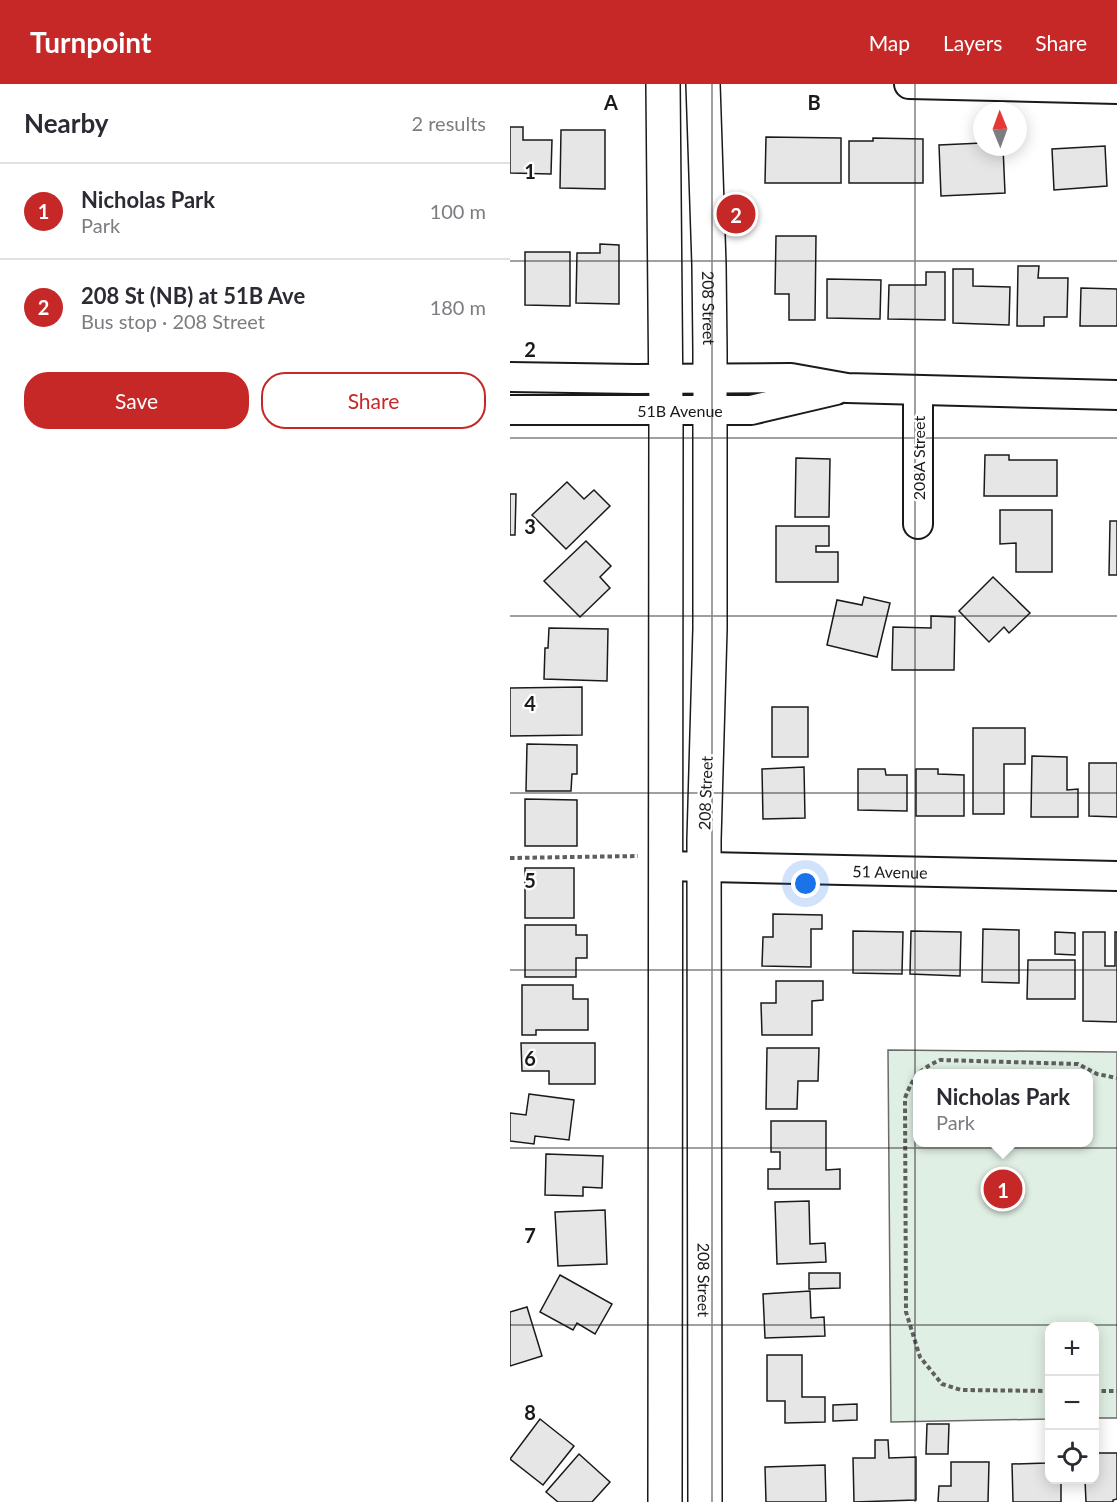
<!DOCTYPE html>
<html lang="en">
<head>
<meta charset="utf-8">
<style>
  body { margin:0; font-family:Lato,sans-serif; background:#f2f2f3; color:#2b2b33 }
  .controls { position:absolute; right:18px; bottom:18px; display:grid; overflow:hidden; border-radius:12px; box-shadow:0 3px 15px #0003 }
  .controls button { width:54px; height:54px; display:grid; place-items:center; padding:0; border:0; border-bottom:2px solid #e1e1e2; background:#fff; color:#2b2b33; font:30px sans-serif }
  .compass { position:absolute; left:463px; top:18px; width:54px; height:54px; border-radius:50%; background:#fff; box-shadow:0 3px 15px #0003; rotate:359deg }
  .you { position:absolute; left:296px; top:800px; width:21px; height:21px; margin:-15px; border:4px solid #fff; border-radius:50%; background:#1a73e8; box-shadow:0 0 0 9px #1a73e833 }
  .badge { display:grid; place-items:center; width:39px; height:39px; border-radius:50%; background:#c62828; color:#fff; font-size:20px; font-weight:700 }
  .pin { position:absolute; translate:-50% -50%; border:3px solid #fff; box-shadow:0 2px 6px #0006 }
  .popup { position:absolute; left:403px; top:985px; width:180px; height:78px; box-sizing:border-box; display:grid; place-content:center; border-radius:12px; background:#fff; filter:drop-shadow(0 2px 4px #0005); font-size:20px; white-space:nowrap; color:#7c7c81 }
  .popup b { font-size:22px; color:#2b2b33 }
  .popup::after { content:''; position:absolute; left:50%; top:100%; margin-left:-12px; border:12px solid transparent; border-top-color:#fff }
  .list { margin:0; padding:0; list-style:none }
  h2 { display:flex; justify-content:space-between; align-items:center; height:78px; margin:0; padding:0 24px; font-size:26px }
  h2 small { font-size:20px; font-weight:400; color:#7c7c81 }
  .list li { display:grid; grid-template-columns:39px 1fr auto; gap:18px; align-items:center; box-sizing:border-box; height:96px; padding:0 24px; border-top:2px solid #e1e1e2 }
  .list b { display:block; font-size:22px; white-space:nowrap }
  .list p { margin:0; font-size:20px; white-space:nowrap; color:#7c7c81 }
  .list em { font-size:20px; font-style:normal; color:#7c7c81 }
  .actions { display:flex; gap:12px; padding:18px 24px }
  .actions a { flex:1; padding:14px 0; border:2px solid #c62828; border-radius:24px; text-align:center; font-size:21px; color:#c62828 }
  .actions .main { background:#c62828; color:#fff }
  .icon { flex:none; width:33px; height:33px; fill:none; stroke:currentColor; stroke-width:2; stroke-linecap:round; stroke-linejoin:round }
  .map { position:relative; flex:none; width:607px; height:1418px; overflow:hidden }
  header { display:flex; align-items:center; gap:36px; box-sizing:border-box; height:84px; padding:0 30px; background:#c62828; color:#fff }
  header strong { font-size:28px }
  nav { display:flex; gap:33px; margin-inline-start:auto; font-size:21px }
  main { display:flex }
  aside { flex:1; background:#fff }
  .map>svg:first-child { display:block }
  .green { fill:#e0efe3; stroke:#6a6a6a; stroke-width:1.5; fill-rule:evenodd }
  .building { fill:#e6e6e6; stroke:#1a1a1a; stroke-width:1.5 }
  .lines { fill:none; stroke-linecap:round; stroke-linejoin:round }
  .minor-casing { stroke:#1a1a1a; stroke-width:32 }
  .major-casing { stroke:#1a1a1a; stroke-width:36 }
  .path { stroke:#5f5f5f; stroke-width:4; stroke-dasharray:4.5 3; stroke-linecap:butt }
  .minor { stroke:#fff; stroke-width:28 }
  .major { stroke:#fff; stroke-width:33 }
  .grid { fill:none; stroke:#1a1a1a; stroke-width:1.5; stroke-opacity:0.55 }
  .labels { text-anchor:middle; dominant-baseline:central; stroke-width:4.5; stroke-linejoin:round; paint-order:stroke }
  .street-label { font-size:16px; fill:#1a1a1a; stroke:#fff }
  .grid-label { font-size:20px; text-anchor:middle; font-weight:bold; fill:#1a1a1a; stroke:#fff; stroke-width:4.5; stroke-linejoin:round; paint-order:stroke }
</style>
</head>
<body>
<header>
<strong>Turnpoint</strong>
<nav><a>Map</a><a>Layers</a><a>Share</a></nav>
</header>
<main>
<aside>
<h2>Nearby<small>2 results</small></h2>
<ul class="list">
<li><span class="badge">1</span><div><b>Nicholas Park</b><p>Park</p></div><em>100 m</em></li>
<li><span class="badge">2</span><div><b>208 St (NB) at 51B Ave</b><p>Bus stop · 208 Street</p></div><em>180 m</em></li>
</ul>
<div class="actions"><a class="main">Save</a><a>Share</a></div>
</aside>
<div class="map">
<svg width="607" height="1418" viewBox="0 0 607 1418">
  <rect width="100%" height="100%" fill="#fff"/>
  <path class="green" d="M 378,966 L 607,968 L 607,1334 L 585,1334 L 584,1242 L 540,1242 L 539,1335 L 381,1338 ZM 408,990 L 578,990 L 578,1058 L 408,1058 Z"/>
  <g class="building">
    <path d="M 0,43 L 13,43 L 13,56 L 42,56 L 41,90 L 0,89 Z"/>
    <path d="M 51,46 L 95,46 L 95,105 L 50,104 Z"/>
    <path d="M 256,53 L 331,54 L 331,99 L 255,99 Z"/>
    <path d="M 363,54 L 413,55 L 413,99 L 339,99 L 339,57 L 363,57 Z"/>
    <path d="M 472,59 L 472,63 L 493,63 L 495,109 L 431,112 L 429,61 Z"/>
    <path d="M 595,62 L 597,102 L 544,106 L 542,65 Z"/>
    <path d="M 266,152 L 306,152 L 305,236 L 279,236 L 279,210 L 265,210 Z"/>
    <path d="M 90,160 L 109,161 L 109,220 L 66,219 L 67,169 L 90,169 Z"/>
    <path d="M 15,168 L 60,168 L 60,222 L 15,221 Z"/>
    <path d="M 508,182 L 529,182 L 528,194 L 558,194 L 557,233 L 534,233 L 534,242 L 507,242 Z"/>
    <path d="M 443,185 L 463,185 L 463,202 L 500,203 L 499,241 L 443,239 Z"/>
    <path d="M 416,188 L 435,188 L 435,236 L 378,235 L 379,201 L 416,201 Z"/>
    <path d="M 317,195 L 371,196 L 370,235 L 317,234 Z"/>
    <path d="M 571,204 L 607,205 L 607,242 L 570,242 Z"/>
    <path d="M 475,371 L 499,371 L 499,376 L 547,376 L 547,412 L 474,412 Z"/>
    <path d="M 286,374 L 320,375 L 319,433 L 285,433 Z"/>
    <path d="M 57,398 L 74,415 L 84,406 L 100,422 L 56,465 L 22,431 Z"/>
    <path d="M 0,410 L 6,410 L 5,451 L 0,451 Z"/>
    <path d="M 490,426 L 542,426 L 542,488 L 506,488 L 506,459 L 490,460 Z"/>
    <path d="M 600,437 L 607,437 L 607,491 L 599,491 Z"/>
    <path d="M 266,442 L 319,442 L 319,462 L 306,462 L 306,468 L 328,468 L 328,498 L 266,498 Z"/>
    <path d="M 76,457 L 101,482 L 90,493 L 100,504 L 70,533 L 34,497 Z"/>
    <path d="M 483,493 L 520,529 L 499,549 L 494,543 L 479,558 L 449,527 Z"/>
    <path d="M 354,513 L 380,519 L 367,573 L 317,561 L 327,516 L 352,521 Z"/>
    <path d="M 421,532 L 445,533 L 444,586 L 382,586 L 383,543 L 421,544 Z"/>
    <path d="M 39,544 L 98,545 L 97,597 L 34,595 L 35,564 L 38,564 Z"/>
    <path d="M 72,603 L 72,651 L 0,652 L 0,604 Z"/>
    <rect x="262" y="623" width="36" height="50"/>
    <path d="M 463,644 L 515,644 L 515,680 L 494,680 L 494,730 L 463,730 Z"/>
    <path d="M 17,660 L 67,661 L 67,690 L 62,690 L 61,707 L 16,707 Z"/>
    <path d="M 522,672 L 557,673 L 557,706 L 568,705 L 568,733 L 521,733 Z"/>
    <path d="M 579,679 L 607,679 L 607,733 L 579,732 Z"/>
    <path d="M 294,683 L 295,734 L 253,735 L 252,685 Z"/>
    <path d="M 348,685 L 375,685 L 376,691 L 397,691 L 397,727 L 348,726 Z"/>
    <path d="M 406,685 L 428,685 L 428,690 L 454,691 L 454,732 L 406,732 Z"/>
    <path d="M 15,715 L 67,716 L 67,762 L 15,762 Z"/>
    <rect x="15" y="784" width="49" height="50"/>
    <path d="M 263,830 L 312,831 L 312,845 L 301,845 L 301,883 L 252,882 L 253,853 L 263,853 Z"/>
    <path d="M 15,841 L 66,841 L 66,851 L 77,851 L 77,874 L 66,874 L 66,893 L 15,893 Z"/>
    <path d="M 473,845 L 509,846 L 509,899 L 472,898 Z"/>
    <path d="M 343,847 L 393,848 L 392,890 L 343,889 Z"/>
    <path d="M 401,847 L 451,848 L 450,892 L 400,890 Z"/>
    <path d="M 545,848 L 565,849 L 565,871 L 545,870 Z"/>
    <path d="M 573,848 L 595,848 L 595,882 L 605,882 L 605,848 L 607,848 L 607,938 L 573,937 Z"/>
    <path d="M 518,876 L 565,876 L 565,915 L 517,915 Z"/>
    <path d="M 266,897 L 313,897 L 313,916 L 302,917 L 302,951 L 252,951 L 251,919 L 266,919 Z"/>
    <path d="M 12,901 L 63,901 L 63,915 L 78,915 L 78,946 L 26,946 L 26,951 L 12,951 Z"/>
    <path d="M 11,959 L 85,959 L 85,1000 L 39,1000 L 39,987 L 12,987 Z"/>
    <path d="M 257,964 L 309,964 L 308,997 L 288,997 L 287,1025 L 256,1025 Z"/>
    <path d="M 19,1010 L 64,1016 L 59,1056 L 25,1052 L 24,1060 L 0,1057 L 0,1029 L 16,1031 Z"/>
    <path d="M 261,1037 L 316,1037 L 316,1086 L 330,1085 L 330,1105 L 258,1105 L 258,1085 L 270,1085 L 270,1068 L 261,1068 Z"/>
    <path d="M 36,1070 L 93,1072 L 92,1104 L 73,1103 L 73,1112 L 35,1111 Z"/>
    <path d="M 299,1117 L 300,1160 L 315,1159 L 316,1178 L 267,1180 L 265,1118 Z"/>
    <path d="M 95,1126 L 97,1180 L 48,1182 L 45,1128 Z"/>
    <path d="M 299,1189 L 330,1189 L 330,1204 L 299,1205 Z"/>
    <path d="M 50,1191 L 102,1220 L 85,1250 L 67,1239 L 63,1246 L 30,1228 Z"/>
    <path d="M 300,1207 L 301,1234 L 314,1233 L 315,1252 L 255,1254 L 253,1210 Z"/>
    <path d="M 17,1223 L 32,1272 L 0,1282 L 0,1228 Z"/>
    <path d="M 257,1271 L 292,1271 L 292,1313 L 315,1313 L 315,1338 L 275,1339 L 275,1317 L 257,1317 Z"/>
    <path d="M 347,1320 L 347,1336 L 323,1337 L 323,1321 Z"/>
    <path d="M 30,1335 L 64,1362 L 33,1401 L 0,1375 Z"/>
    <path d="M 417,1340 L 439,1340 L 438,1370 L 416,1370 Z"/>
    <path d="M 365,1356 L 378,1356 L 379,1374 L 406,1373 L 406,1416 L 344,1418 L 343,1374 L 365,1374 Z"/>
    <path d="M 584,1369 L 607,1369 L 607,1415 L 603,1416 L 603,1418 L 576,1418 L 575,1396 L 584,1396 Z"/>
    <path d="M 69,1370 L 100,1398 L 82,1418 L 48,1418 L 36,1408 Z"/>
    <path d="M 540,1370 L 540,1396 L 551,1396 L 551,1418 L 503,1418 L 502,1380 L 537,1379 L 537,1371 Z"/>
    <path d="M 441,1378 L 479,1378 L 478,1418 L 428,1418 L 429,1402 L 441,1402 Z"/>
    <path d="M 315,1381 L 316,1418 L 256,1418 L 255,1383 Z"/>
  </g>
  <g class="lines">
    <g class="minor-casing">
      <g id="minor">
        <path d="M 399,0 L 607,5"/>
        <path d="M 0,293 L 125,295 L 281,294 L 337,304 L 607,311"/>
        <path id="s1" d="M 0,326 L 241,326 L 326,306"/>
        <path d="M 408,440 L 408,307"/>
        <path id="s2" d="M 154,782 L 607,792"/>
      </g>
    </g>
    <g class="major-casing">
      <g id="major">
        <path d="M 153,0 L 156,327 L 155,1418"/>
        <path id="s3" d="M 193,0 L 199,181 L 200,266 L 200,545 L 194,756 L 195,1418"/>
      </g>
    </g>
    <g class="path">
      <path d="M 0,774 L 128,772"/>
      <path d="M 540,1307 L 451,1306 L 432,1300 L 410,1273 L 396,1228 L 395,1014 C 404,991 409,986 430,976 L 568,980 L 587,990 L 607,994"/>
      <path d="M 584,1307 L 607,1307"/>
    </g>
    <use href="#minor" class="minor"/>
    <use href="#major" class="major"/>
  </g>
  <path class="grid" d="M 202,0 L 202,1418M 405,0 L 405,1418M 0,177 L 607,177M 0,354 L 607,354M 0,532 L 607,532M 0,709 L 607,709M 0,886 L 607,886M 0,1064 L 607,1064M 0,1241 L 607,1241"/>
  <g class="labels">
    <g class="street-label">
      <text stroke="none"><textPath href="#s3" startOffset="224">208 Street</textPath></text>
      <text stroke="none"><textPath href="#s1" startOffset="170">51B Avenue</textPath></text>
      <text transform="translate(408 374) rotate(-90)">208A Street</text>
      <text transform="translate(195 709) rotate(-88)">208 Street</text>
      <text stroke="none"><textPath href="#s2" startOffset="226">51 Avenue</textPath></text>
      <text stroke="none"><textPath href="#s3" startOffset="1196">208 Street</textPath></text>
    </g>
  </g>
  <g class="grid-label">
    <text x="101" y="26">A</text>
    <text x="304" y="26">B</text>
    <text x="20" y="95">1</text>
    <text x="20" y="273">2</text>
    <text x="20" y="450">3</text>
    <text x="20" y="627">4</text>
    <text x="20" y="804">5</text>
    <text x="20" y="982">6</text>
    <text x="20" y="1159">7</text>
    <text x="20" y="1336">8</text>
  </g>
</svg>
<div class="controls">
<button>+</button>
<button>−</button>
<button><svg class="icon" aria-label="locate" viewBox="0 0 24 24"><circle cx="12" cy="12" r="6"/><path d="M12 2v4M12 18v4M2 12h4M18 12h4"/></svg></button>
</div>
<svg class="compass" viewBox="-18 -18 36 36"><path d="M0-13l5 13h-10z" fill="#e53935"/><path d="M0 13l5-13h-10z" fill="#7c7c81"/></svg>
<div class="you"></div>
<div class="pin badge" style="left:493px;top:1105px">1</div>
<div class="popup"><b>Nicholas Park</b>Park</div>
<div class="pin badge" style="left:226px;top:130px">2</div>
</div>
</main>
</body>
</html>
